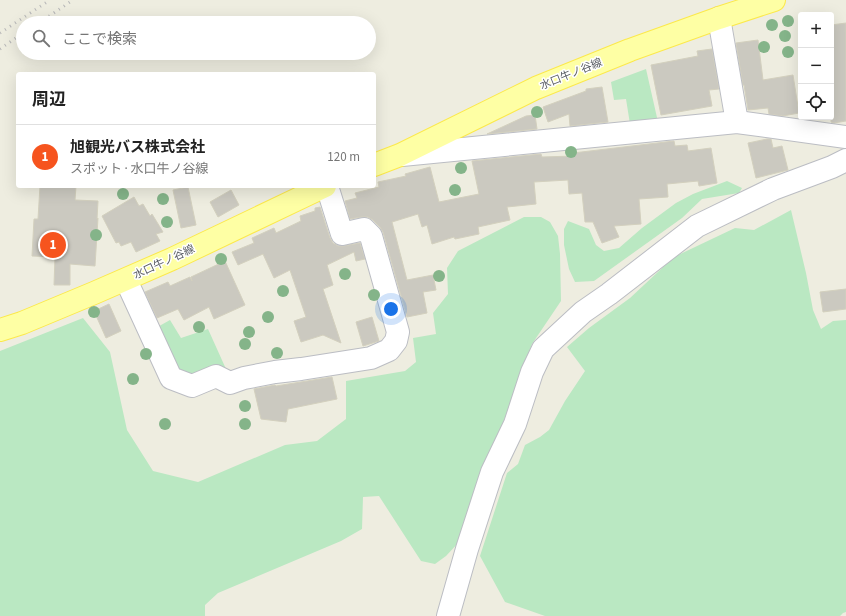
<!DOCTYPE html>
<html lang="ja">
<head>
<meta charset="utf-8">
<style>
  body { margin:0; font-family:"Source Sans 3","Noto Sans JP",sans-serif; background:#f2f2f2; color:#222 }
  .controls { position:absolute; right:12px; top:12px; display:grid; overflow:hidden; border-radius:4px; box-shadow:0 4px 16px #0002 }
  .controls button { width:36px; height:36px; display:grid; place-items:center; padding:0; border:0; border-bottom:1px solid #e0e0e0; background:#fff; color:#222; font:20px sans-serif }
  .you { position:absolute; left:391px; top:309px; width:14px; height:14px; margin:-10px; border:3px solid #fff; border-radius:50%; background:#1a73e8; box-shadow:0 0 0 6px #1a73e833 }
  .badge { display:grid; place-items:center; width:26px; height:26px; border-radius:50%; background:#f6541e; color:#fff; font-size:13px; font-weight:700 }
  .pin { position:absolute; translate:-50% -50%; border:2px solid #fff; box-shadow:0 1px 4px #0006 }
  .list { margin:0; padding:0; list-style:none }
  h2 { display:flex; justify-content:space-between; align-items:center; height:52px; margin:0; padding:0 16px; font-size:17px }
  h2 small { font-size:13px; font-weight:400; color:#767676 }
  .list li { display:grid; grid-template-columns:26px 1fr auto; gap:12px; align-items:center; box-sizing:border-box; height:64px; padding:0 16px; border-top:1px solid #e0e0e0 }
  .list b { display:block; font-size:15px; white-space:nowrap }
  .list p { margin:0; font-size:13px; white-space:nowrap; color:#767676 }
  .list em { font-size:13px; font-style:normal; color:#767676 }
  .icon { flex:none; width:22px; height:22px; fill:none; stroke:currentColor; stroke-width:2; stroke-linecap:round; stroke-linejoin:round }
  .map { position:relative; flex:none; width:846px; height:616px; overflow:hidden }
  .search { position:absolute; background:#fff; box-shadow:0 4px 16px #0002; left:16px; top:16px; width:360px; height:44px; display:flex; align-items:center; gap:10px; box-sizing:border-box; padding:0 14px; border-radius:22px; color:#767676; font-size:15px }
  .panel { position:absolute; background:#fff; box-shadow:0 4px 16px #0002; left:16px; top:72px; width:360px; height:116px; border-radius:4px }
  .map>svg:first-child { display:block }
  .green { fill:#bae8c2 }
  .building { fill:#cbc9c0; stroke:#d3d0be }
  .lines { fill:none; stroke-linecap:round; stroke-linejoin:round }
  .minor-casing { stroke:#bbbdc3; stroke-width:24 }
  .major-casing { stroke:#fce94b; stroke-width:24 }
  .minor { stroke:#fff; stroke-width:22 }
  .major { stroke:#feffa4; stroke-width:22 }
  .rail { stroke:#b5b5b6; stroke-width:3; stroke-dasharray:1 5; stroke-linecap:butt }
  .tree { fill:#84b489 }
  .labels { text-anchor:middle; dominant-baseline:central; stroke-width:3; stroke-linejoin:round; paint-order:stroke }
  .street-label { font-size:11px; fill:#595c63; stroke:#fff }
</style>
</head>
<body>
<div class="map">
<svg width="846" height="616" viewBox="0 0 846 616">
  <rect width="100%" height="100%" fill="#eeede0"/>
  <g class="green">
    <path d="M 646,69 L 658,122 L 630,124 L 626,99 L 614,100 L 611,82 Z"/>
    <path d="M 727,181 L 742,188 L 739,193 L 702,199 L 682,218 L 594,281 L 575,282 L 569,269 L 564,245 L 564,229 L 568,221 L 589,229 L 596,245 L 604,251 L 619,248 L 642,228 L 676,203 L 693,194 Z"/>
    <path d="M 791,210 L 806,273 L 813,310 L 821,329 L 833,321 L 846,320 L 846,612 L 843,613 L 840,616 L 545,616 L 505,602 L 480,556 L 507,473 L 518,464 L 525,445 L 540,437 L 549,430 L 565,401 L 585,371 L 567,347 L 589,328 L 630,298 L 674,257 L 735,228 L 754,230 Z"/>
    <path d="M 524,217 L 541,217 L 550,222 L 558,236 L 560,254 L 561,301 L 532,344 L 475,499 L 460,541 L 446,556 L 435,564 L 421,561 L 379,496 L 363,497 L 362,529 L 341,541 L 218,593 L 205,605 L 205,616 L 0,616 L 0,351 L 83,318 L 110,352 L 127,430 L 153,471 L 198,482 L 285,445 L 317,441 L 346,419 L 346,381 L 405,371 L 416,362 L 413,338 L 436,334 L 433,313 L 448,294 L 447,268 L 458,251 Z"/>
    <path d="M 170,320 L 181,338 L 208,329 L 226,369 L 191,381 L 174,375 L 154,329 Z"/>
  </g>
  <g class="building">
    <path d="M 846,23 L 846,121 L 834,123 L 831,122 L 831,25 Z"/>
    <path d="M 758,40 L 763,80 L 793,75 L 799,113 L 783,116 L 769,114 L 768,108 L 748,110 L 744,85 L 743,85 L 736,43 Z"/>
    <path d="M 712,49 L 719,89 L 709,90 L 712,106 L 661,115 L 651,65 L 698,56 L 697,51 Z"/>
    <path d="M 602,87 L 608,122 L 570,126 L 569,114 L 548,122 L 543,107 L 586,91 L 586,89 Z"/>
    <path d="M 535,115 L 537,129 L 487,134 L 526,116 Z"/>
    <path d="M 767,139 L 771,139 L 773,148 L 782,146 L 788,170 L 756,178 L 748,143 Z"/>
    <path d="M 674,141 L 675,146 L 687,145 L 688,151 L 711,148 L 717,183 L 699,186 L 698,181 L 667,184 L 668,197 L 639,199 L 641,224 L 614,226 L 619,237 L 602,243 L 593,222 L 585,222 L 582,193 L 569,194 L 568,180 L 534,182 L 536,204 L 507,207 L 510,220 L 478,227 L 479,234 L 455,239 L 454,237 L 432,244 L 427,225 L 422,227 L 418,214 L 392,222 L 407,280 L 433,275 L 436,290 L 423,292 L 427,313 L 407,317 L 383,232 L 380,227 L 373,220 L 368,217 L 361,217 L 350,219 L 345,201 L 357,198 L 355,193 L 379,187 L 378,182 L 406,176 L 405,174 L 430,167 L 439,202 L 479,194 L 472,161 L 541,154 L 542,157 L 574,156 L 573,153 Z"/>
    <path d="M 40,186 L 76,186 L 75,200 L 98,201 L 97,219 L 98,218 L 95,266 L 70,264 L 70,285 L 54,285 L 55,257 L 32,256 L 34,219 L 38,219 Z"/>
    <path d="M 188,187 L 196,225 L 181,228 L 173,190 Z"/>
    <path d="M 231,190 L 239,205 L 218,217 L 210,202 Z"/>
    <path d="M 134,197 L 139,206 L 143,204 L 150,216 L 152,214 L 163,232 L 156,234 L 160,241 L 136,252 L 131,242 L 121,246 L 119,242 L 116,243 L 102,216 Z"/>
    <path d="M 320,207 L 330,238 L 333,243 L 338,246 L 344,246 L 360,243 L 365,259 L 356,261 L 354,252 L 327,265 L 333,285 L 323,289 L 341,343 L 323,335 L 301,342 L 294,321 L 306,317 L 290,270 L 274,278 L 263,254 L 238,265 L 232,252 L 254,243 L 252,238 L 274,228 L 276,233 L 301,221 L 300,216 L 315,211 L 315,208 Z"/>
    <path d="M 225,261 L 245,305 L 214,319 L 209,307 L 184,320 L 178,309 L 157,318 L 145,292 L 168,282 L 170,286 L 190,277 L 192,281 L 191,277 Z"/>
    <path d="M 846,289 L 846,309 L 823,312 L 820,292 Z"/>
    <path d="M 109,304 L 121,331 L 106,338 L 94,311 Z"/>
    <path d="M 372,317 L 379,341 L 363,346 L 356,322 Z"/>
    <path d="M 332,377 L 337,399 L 288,409 L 286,422 L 261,419 L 254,389 L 275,385 L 276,386 Z"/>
  </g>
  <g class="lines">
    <g class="minor-casing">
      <g id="minor">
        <path d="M 719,18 L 737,122"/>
        <path d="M 402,155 L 737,122 L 846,137"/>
        <path d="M 126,280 L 171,378 L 192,386 L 216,376 L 230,383 L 244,378 L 275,372 L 301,369 L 371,358 L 389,350 L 396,341 L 398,332 L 371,236 L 364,229 L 342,234 L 327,186"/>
        <path d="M 448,616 L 467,549 L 492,472 L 515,424 L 532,372 L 543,349 L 583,312 L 609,294 L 697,226 L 773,189 L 832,167 L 846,160"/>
      </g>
    </g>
    <g class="major-casing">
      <g id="major">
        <path d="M 374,165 L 400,155 L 536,88 L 630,50 L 719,18 L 774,0"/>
        <path d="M 0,330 L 22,323 L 94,293 L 172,259 L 325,186"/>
      </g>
    </g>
    <use href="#minor" class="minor"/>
    <use href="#major" class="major"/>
    <g class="rail">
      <path d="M 39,23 L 73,0"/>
      <path d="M 0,33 L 50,0"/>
      <path d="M 0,49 L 23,33"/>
    </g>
  </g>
  <g class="tree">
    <circle cx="788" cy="21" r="6"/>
    <circle cx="772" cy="25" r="6"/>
    <circle cx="785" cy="36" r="6"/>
    <circle cx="764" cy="47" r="6"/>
    <circle cx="788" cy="52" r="6"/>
    <circle cx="537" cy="112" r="6"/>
    <circle cx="571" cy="152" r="6"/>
    <circle cx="461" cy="168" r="6"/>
    <circle cx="455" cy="190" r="6"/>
    <circle cx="123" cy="194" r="6"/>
    <circle cx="163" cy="199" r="6"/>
    <circle cx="167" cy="222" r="6"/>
    <circle cx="96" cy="235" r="6"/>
    <circle cx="221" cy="259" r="6"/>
    <circle cx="345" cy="274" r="6"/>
    <circle cx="439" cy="276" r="6"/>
    <circle cx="283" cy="291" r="6"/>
    <circle cx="374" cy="295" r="6"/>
    <circle cx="94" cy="312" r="6"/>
    <circle cx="268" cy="317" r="6"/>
    <circle cx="199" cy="327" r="6"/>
    <circle cx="249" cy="332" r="6"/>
    <circle cx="245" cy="344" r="6"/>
    <circle cx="277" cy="353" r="6"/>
    <circle cx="146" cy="354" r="6"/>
    <circle cx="133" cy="379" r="6"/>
    <circle cx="245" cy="406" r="6"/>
    <circle cx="165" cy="424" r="6"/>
    <circle cx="245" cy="424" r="6"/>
  </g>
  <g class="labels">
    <g class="street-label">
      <text transform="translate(571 74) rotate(-22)">水口牛ノ谷線</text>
      <text transform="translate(164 262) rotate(-25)">水口牛ノ谷線</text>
    </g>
  </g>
</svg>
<div class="controls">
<button>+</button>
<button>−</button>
<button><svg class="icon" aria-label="locate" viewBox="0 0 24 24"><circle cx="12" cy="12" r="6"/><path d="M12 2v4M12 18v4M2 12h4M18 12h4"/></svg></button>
</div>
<div class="you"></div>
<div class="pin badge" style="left:53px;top:245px">1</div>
<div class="search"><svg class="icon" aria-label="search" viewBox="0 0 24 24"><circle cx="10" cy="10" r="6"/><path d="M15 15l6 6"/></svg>ここで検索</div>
<section class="panel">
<h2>周辺<small></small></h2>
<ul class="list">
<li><span class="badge">1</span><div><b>旭観光バス株式会社</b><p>スポット · 水口牛ノ谷線</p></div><em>120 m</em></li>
</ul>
</section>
</div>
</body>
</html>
